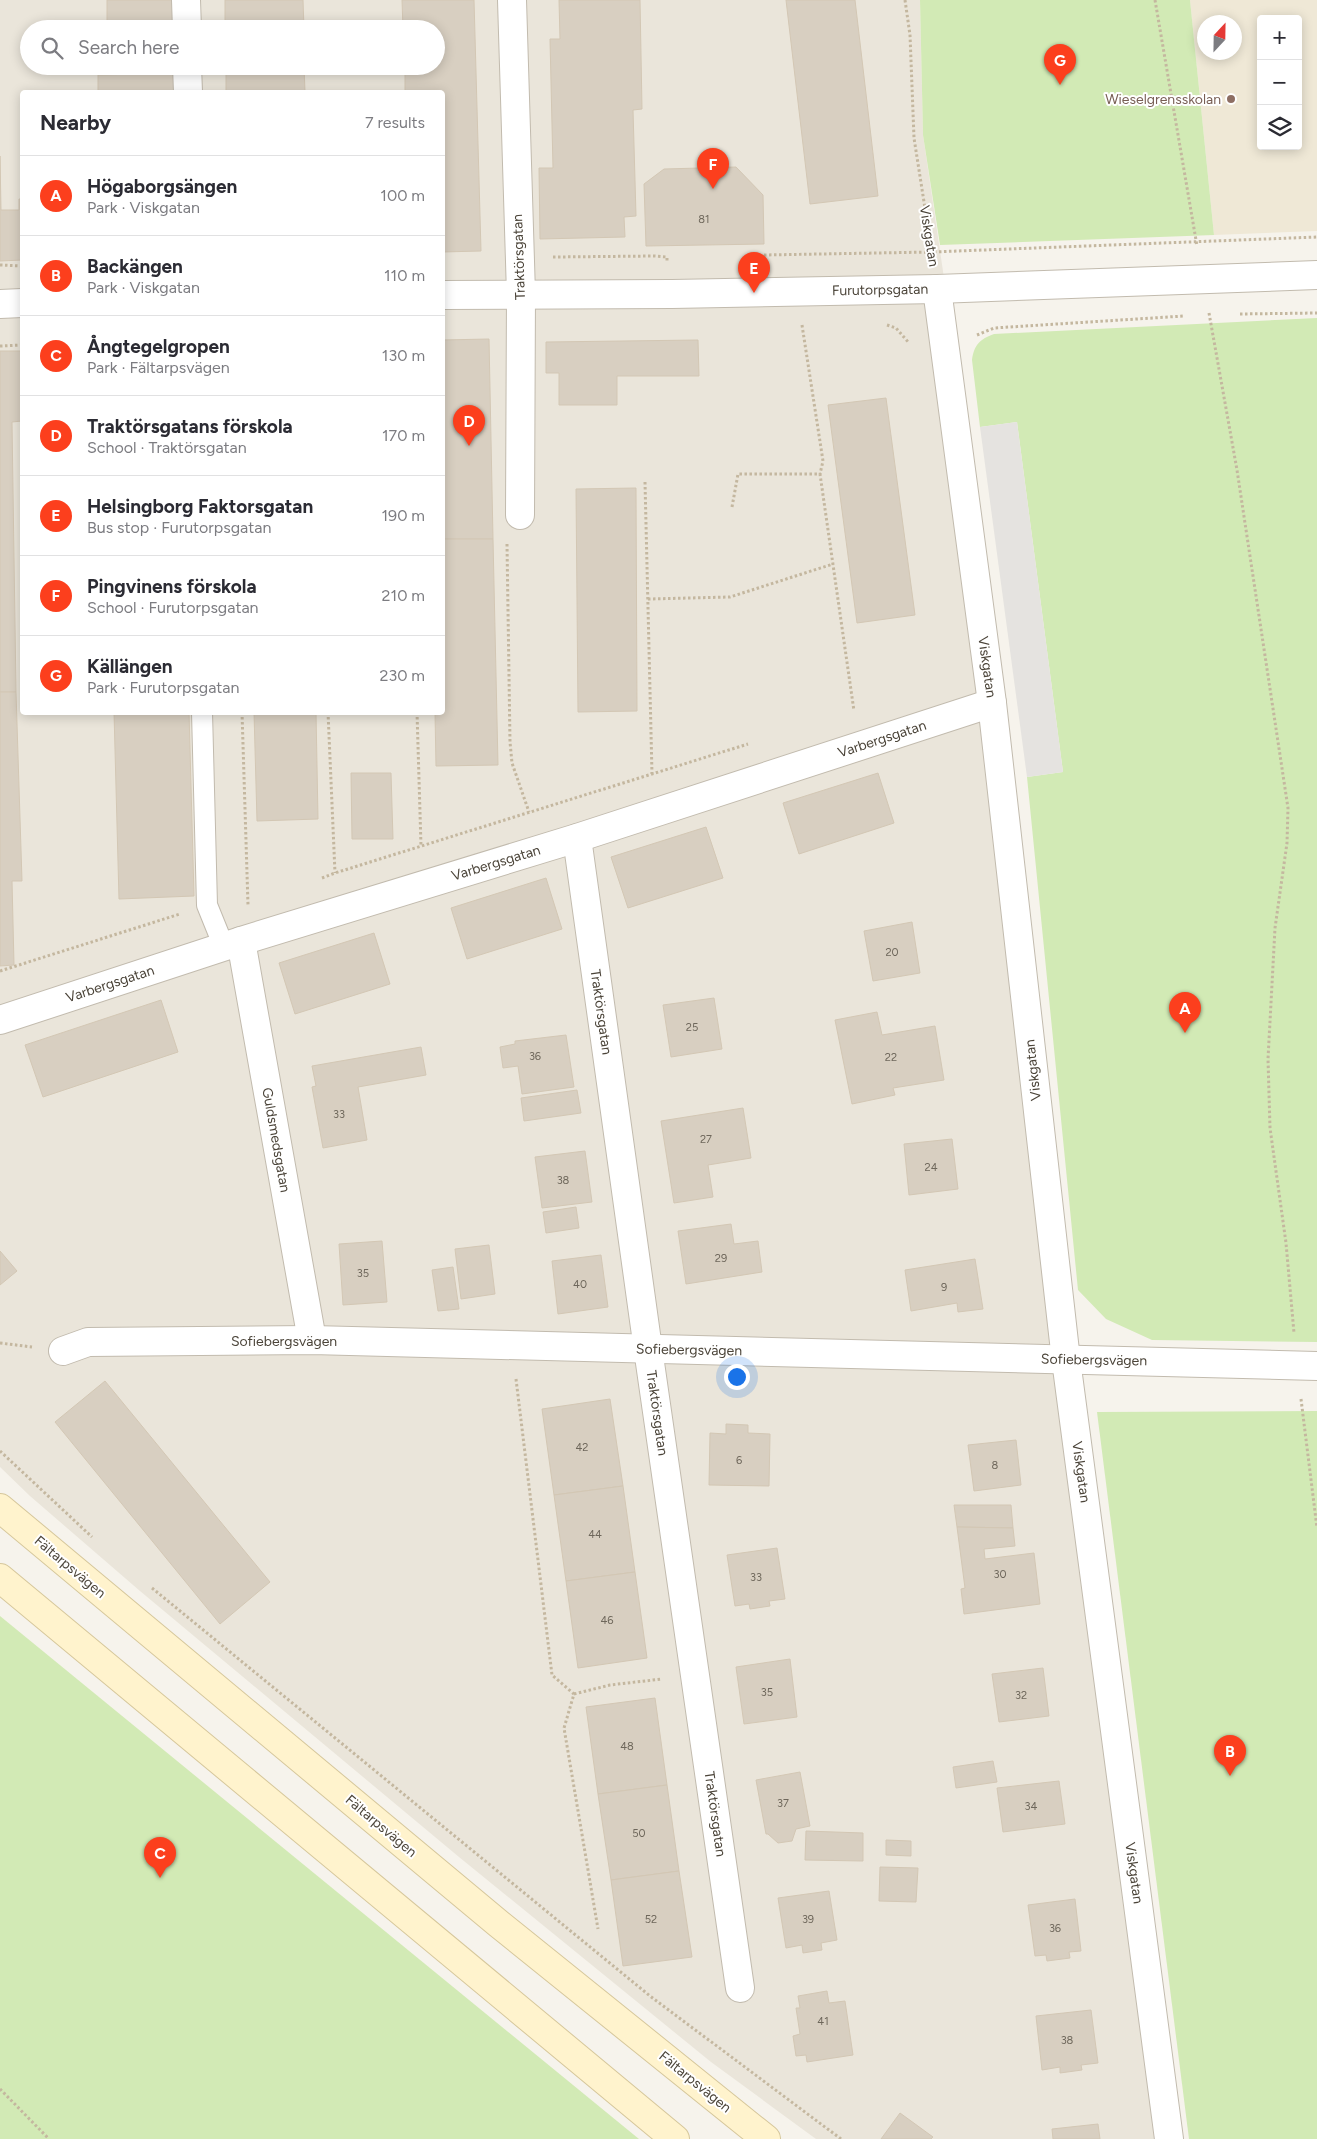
<!DOCTYPE html>
<html lang="en">
<head>
<meta charset="utf-8">
<style>
  body { margin:0; font-family:Figtree,sans-serif; background:#f2f2f3; color:#2b2b33 }
  .controls { position:absolute; right:15px; top:15px; display:grid; overflow:hidden; border-radius:5px; box-shadow:0 2px 12px #0003 }
  .controls button { width:45px; height:45px; display:grid; place-items:center; padding:0; border:0; border-bottom:1px solid #e1e1e2; background:#fff; color:#2b2b33; font:25px sans-serif }
  .compass { position:absolute; left:1197px; top:15px; width:45px; height:45px; border-radius:50%; background:#fff; box-shadow:0 2px 12px #0003; rotate:22deg }
  .you { position:absolute; left:736px; top:1376px; width:18px; height:18px; margin:-12px; border:4px solid #fff; border-radius:50%; background:#1a73e8; box-shadow:0 0 0 8px #1a73e833 }
  .badge { display:grid; place-items:center; width:32px; height:32px; border-radius:50%; background:#fc3f1d; color:#fff; font-size:16px; font-weight:700 }
  .pin { position:absolute; translate:-50% -41px; filter:drop-shadow(0 1px 2px #0008) }
  .pin::after { content:''; position:absolute; top:26px; width:18px; height:15px; background:inherit; clip-path:polygon(0 0,100% 0,50% 100%) }
  .list { margin:0; padding:0; list-style:none }
  h2 { display:flex; justify-content:space-between; align-items:center; height:65px; margin:0; padding:0 20px; font-size:21px }
  h2 small { font-size:16px; font-weight:400; color:#7c7c81 }
  .list li { display:grid; grid-template-columns:32px 1fr auto; gap:15px; align-items:center; box-sizing:border-box; height:80px; padding:0 20px; border-top:1px solid #e1e1e2 }
  .list b { display:block; font-size:19px; white-space:nowrap }
  .list p { margin:0; font-size:16px; white-space:nowrap; color:#7c7c81 }
  .list em { font-size:16px; font-style:normal; color:#7c7c81 }
  .icon { flex:none; width:28px; height:28px; fill:none; stroke:currentColor; stroke-width:2; stroke-linecap:round; stroke-linejoin:round }
  .map { position:relative; flex:none; width:1317px; height:2139px; overflow:hidden }
  .search { position:absolute; background:#fff; box-shadow:0 2px 12px #0003; left:20px; top:20px; width:425px; height:55px; display:flex; align-items:center; gap:12px; box-sizing:border-box; padding:0 18px; border-radius:28px; color:#7c7c81; font-size:19px }
  .panel { position:absolute; background:#fff; box-shadow:0 2px 12px #0003; left:20px; top:90px; width:425px; height:625px; border-radius:5px }
  .map>svg:first-child { display:block }
  .residential { fill:#eae5da; fill-rule:evenodd }
  .education { fill:#efe8d6; fill-rule:evenodd }
  .green { fill:#d2eab5 }
  .parking { fill:#e5e3e0 }
  .building { fill:#d8cfc1; stroke:#d3c7b4 }
  .lines { fill:none; stroke-linecap:round; stroke-linejoin:round }
  .service-casing { stroke:#c2bbae; stroke-width:22 }
  .minor-casing { stroke:#c2bbae; stroke-width:30 }
  .tertiary-casing { stroke:#c2bbae; stroke-width:30 }
  .secondary-casing { stroke:#d6c79b; stroke-width:30 }
  .path { stroke:#c4b79f; stroke-width:3; stroke-dasharray:2.5 2.5; stroke-linecap:butt }
  .service { stroke:#fff; stroke-width:20 }
  .minor { stroke:#fff; stroke-width:28 }
  .tertiary { stroke:#fff; stroke-width:28 }
  .secondary { stroke:#fff3cd; stroke-width:28 }
  .education-dot { fill:#8d6e63; stroke:#fff; stroke-width:2 }
  .labels { text-anchor:middle; dominant-baseline:central; stroke-width:4; stroke-linejoin:round; paint-order:stroke }
  .number-label { font-size:11px; fill:#6e675b }
  .education-label { font-size:14px; fill:#785e54; stroke:#fff; text-anchor:end }
  .street-label { font-size:14px; fill:#4b4439; stroke:#fff }
</style>
</head>
<body>
<div class="map">
<svg width="1317" height="2139" viewBox="0 0 1317 2139">
  <rect width="100%" height="100%" fill="#f6f3ec"/>
  <path class="residential" d="M 0,0 L 920,0 L 923,135 L 944,278 L 1161,2139 L 816,2139 L 711,2062 L 459,1857 L 140,1591 L 30,1496 L 0,1467 ZM 29,29 L 436,29 L 436,66 L 29,66 ZM 22,92 L 442,92 L 442,712 L 22,712 Z"/>
  <path class="education" d="M 1190,0 L 1317,0 L 1317,231 L 1214,235 ZM 1261,19 L 1298,19 L 1298,146 L 1261,146 ZM 1204,22 L 1234,22 L 1234,52 L 1204,52 Z"/>
  <g class="green">
    <path d="M 920,0 L 1190,0 L 1214,235 L 940,245 L 923,135 Z"/>
    <path d="M 1317,318 L 1317,1342 L 1152,1340 L 1106,1319 L 1078,1290 L 1027,777 L 1063,772 L 1017,422 L 980,427 L 972,360 C 974,345 980,339 994,334 Z"/>
    <path d="M 1317,1411 L 1317,2139 L 1189,2139 L 1097,1412 Z"/>
    <path d="M 0,1616 L 639,2139 L 0,2139 Z"/>
  </g>
  <path class="parking" d="M 1017,422 L 1063,772 L 1027,777 L 980,427 Z"/>
  <g class="building">
    <rect x="107" y="0" width="66" height="29"/>
    <path d="M 225,0 L 303,0 L 304,29 L 225,29 Z"/>
    <path d="M 402,0 L 474,0 L 481,251 L 442,252 L 442,92 L 405,92 L 405,66 L 436,66 L 436,29 L 403,29 Z"/>
    <path d="M 559,0 L 640,0 L 642,109 L 633,110 L 636,216 L 624,217 L 625,237 L 540,239 L 539,168 L 553,168 L 550,39 L 560,39 Z"/>
    <path d="M 786,0 L 855,0 L 878,196 L 810,204 Z"/>
    <path d="M 108,66 L 174,66 L 174,73 L 108,74 Z"/>
    <path d="M 226,66 L 304,66 L 305,92 L 226,92 Z"/>
    <path d="M 174,73 L 175,92 L 98,92 L 98,75 Z"/>
    <path d="M 0,156 L 1,210 L 19,210 L 19,199 L 22,199 L 22,260 L 0,261 Z"/>
    <path d="M 736,167 L 763,195 L 764,244 L 646,246 L 644,184 L 664,169 Z"/>
    <path d="M 489,339 L 493,539 L 442,539 L 442,340 Z"/>
    <path d="M 698,340 L 699,376 L 617,376 L 617,405 L 559,405 L 559,373 L 546,373 L 546,342 Z"/>
    <path d="M 0,351 L 22,351 L 22,421 L 12,422 L 16,692 L 0,692 Z"/>
    <path d="M 886,398 L 915,615 L 857,623 L 828,405 Z"/>
    <path d="M 636,488 L 637,711 L 578,712 L 576,489 Z"/>
    <path d="M 442,539 L 493,539 L 498,765 L 436,766 L 435,712 L 442,712 Z"/>
    <path d="M 0,692 L 16,692 L 22,881 L 12,881 L 14,965 L 0,966 Z"/>
    <path d="M 114,712 L 189,712 L 194,896 L 119,899 Z"/>
    <path d="M 254,712 L 316,712 L 318,819 L 257,821 Z"/>
    <path d="M 351,773 L 391,773 L 393,839 L 352,839 Z"/>
    <path d="M 878,773 L 894,823 L 799,854 L 783,803 Z"/>
    <path d="M 706,827 L 723,878 L 628,908 L 611,857 Z"/>
    <path d="M 546,878 L 562,929 L 467,959 L 451,908 Z"/>
    <path d="M 912,922 L 920,973 L 873,981 L 864,931 Z"/>
    <path d="M 374,933 L 390,984 L 295,1014 L 279,963 Z"/>
    <path d="M 714,998 L 722,1049 L 671,1057 L 663,1005 Z"/>
    <path d="M 161,1000 L 178,1052 L 43,1097 L 25,1045 Z"/>
    <path d="M 877,1012 L 882,1035 L 935,1026 L 944,1080 L 893,1088 L 895,1095 L 852,1104 L 835,1020 Z"/>
    <path d="M 566,1035 L 574,1087 L 522,1094 L 518,1066 L 503,1068 L 500,1047 L 515,1044 L 515,1041 Z"/>
    <path d="M 421,1047 L 426,1075 L 358,1087 L 367,1140 L 323,1148 L 312,1087 L 316,1086 L 312,1066 Z"/>
    <path d="M 577,1090 L 581,1113 L 524,1121 L 521,1098 Z"/>
    <path d="M 743,1108 L 751,1158 L 708,1165 L 713,1197 L 674,1203 L 661,1121 Z"/>
    <path d="M 952,1139 L 958,1189 L 909,1195 L 904,1144 Z"/>
    <path d="M 585,1151 L 592,1202 L 542,1208 L 535,1157 Z"/>
    <path d="M 576,1207 L 579,1228 L 546,1233 L 543,1212 Z"/>
    <path d="M 731,1224 L 734,1244 L 758,1241 L 762,1272 L 686,1284 L 678,1231 Z"/>
    <path d="M 382,1241 L 387,1302 L 343,1305 L 339,1244 Z"/>
    <path d="M 489,1245 L 495,1294 L 461,1299 L 455,1249 Z"/>
    <path d="M 0,1251 L 17,1271 L 0,1285 Z"/>
    <path d="M 601,1255 L 608,1307 L 558,1314 L 552,1261 Z"/>
    <path d="M 975,1259 L 983,1309 L 958,1312 L 957,1303 L 911,1311 L 905,1270 Z"/>
    <path d="M 453,1267 L 459,1309 L 438,1311 L 432,1270 Z"/>
    <path d="M 105,1381 L 270,1582 L 220,1624 L 55,1422 Z"/>
    <path d="M 610,1399 L 623,1486 L 554,1495 L 542,1409 Z"/>
    <path d="M 726,1424 L 748,1425 L 748,1433 L 770,1434 L 769,1486 L 709,1485 L 710,1433 L 726,1434 Z"/>
    <path d="M 1016,1440 L 1021,1485 L 974,1491 L 968,1445 Z"/>
    <path d="M 623,1486 L 635,1572 L 566,1581 L 554,1495 Z"/>
    <path d="M 954,1505 L 1011,1505 L 1013,1528 L 957,1527 Z"/>
    <path d="M 957,1527 L 1013,1528 L 1015,1546 L 984,1549 L 985,1559 L 1034,1553 L 1040,1604 L 964,1614 L 961,1589 L 965,1588 Z"/>
    <path d="M 777,1548 L 785,1599 L 769,1601 L 770,1606 L 750,1609 L 749,1604 L 735,1606 L 727,1555 Z"/>
    <path d="M 635,1572 L 647,1658 L 578,1668 L 566,1581 Z"/>
    <path d="M 790,1659 L 797,1717 L 744,1724 L 736,1667 Z"/>
    <path d="M 1043,1668 L 1049,1716 L 999,1722 L 992,1674 Z"/>
    <path d="M 655,1698 L 667,1785 L 598,1794 L 586,1707 Z"/>
    <path d="M 993,1761 L 997,1782 L 956,1788 L 953,1767 Z"/>
    <path d="M 800,1772 L 810,1826 L 796,1829 L 792,1841 L 778,1843 L 768,1834 L 766,1834 L 756,1780 Z"/>
    <path d="M 1059,1781 L 1065,1824 L 1003,1832 L 997,1788 Z"/>
    <path d="M 667,1785 L 679,1871 L 611,1880 L 598,1794 Z"/>
    <path d="M 806,1831 L 863,1833 L 863,1861 L 805,1860 Z"/>
    <path d="M 886,1840 L 911,1841 L 911,1856 L 886,1855 Z"/>
    <path d="M 880,1867 L 918,1868 L 916,1902 L 879,1901 Z"/>
    <path d="M 679,1871 L 692,1957 L 623,1966 L 611,1880 Z"/>
    <path d="M 829,1891 L 837,1940 L 821,1943 L 822,1950 L 803,1953 L 802,1945 L 786,1948 L 778,1898 Z"/>
    <path d="M 1075,1899 L 1081,1951 L 1069,1952 L 1070,1958 L 1047,1961 L 1046,1955 L 1035,1956 L 1028,1905 Z"/>
    <path d="M 827,1991 L 829,2003 L 845,2001 L 853,2055 L 807,2062 L 806,2055 L 796,2056 L 793,2036 L 800,2034 L 796,2008 L 800,2008 L 798,1996 Z"/>
    <path d="M 1091,2010 L 1098,2063 L 1081,2065 L 1082,2070 L 1060,2073 L 1060,2067 L 1042,2070 L 1036,2016 Z"/>
    <path d="M 900,2113 L 933,2137 L 931,2139 L 881,2139 Z"/>
    <path d="M 1098,2124 L 1100,2139 L 1053,2139 L 1052,2129 Z"/>
  </g>
  <g class="lines">
    <g class="service-casing">
      <path id="service" d="M 202,712 L 207,905 L 224,947"/>
    </g>
    <g class="minor-casing">
      <g id="minor">
        <path d="M 186,0 L 187,29"/>
        <path d="M 512,0 L 521,294 L 520,515"/>
        <path d="M 187,66 L 188,92"/>
        <path d="M 937,289 L 992,703 L 1066,1360 L 1169,2139"/>
        <path d="M 577,838 L 648,1349 L 740,1988"/>
        <path d="M 241,941 L 312,1340"/>
        <path d="M 0,1020 L 241,941 L 577,838 L 992,703"/>
        <path d="M 63,1351 L 88,1342 L 312,1340 L 1317,1366"/>
      </g>
    </g>
    <g class="tertiary-casing">
      <g id="tertiary">
        <path d="M 442,295 L 672,294 L 937,289 L 1317,275"/>
        <path d="M 0,304 L 22,303"/>
      </g>
    </g>
    <g class="secondary-casing">
      <g id="secondary">
        <path d="M 0,1508 L 499,1924 L 766,2139"/>
        <path d="M 0,1578 L 675,2139"/>
      </g>
    </g>
    <g class="path">
      <path d="M 905,0 L 910,35 L 914,138 L 932,253"/>
      <path d="M 1155,0 L 1197,246"/>
      <path d="M 764,255 L 932,252 L 1317,237"/>
      <path d="M 553,257 L 655,256 L 667,257 L 667,262"/>
      <path d="M 0,265 L 22,266"/>
      <path d="M 1209,313 L 1237,470 L 1288,808 L 1287,843 L 1275,928 L 1268,1059 L 1270,1128 L 1286,1243 L 1294,1333"/>
      <path d="M 1240,314 L 1317,313"/>
      <path d="M 802,325 L 823,461 L 820,474"/>
      <path d="M 887,325 L 896,328 L 909,343"/>
      <path d="M 977,335 L 994,328 L 1184,316"/>
      <path d="M 0,346 L 22,345"/>
      <path d="M 645,482 L 652,774"/>
      <path d="M 732,507 L 738,474 L 820,474 L 854,711"/>
      <path d="M 507,544 L 510,742 L 512,763 L 529,812"/>
      <path d="M 648,599 L 730,597 L 833,564"/>
      <path d="M 242,712 L 248,905"/>
      <path d="M 328,712 L 335,873"/>
      <path d="M 417,712 L 421,846"/>
      <path d="M 322,878 L 335,873 L 748,744"/>
      <path d="M 0,971 L 180,914"/>
      <path d="M 0,1343 L 32,1347"/>
      <path d="M 516,1379 L 552,1675 L 574,1694 L 564,1728 L 598,1929"/>
      <path d="M 1301,1399 L 1317,1528"/>
      <path d="M 0,1451 L 92,1537"/>
      <path d="M 152,1588 L 650,1996 L 841,2139"/>
      <path d="M 574,1694 L 610,1685 L 662,1679"/>
      <path d="M 0,2089 L 49,2139"/>
    </g>
    <use href="#service" class="service"/>
    <use href="#minor" class="minor"/>
    <use href="#tertiary" class="tertiary"/>
    <use href="#secondary" class="secondary"/>
  </g>
  <circle class="education-dot" cx="1231" cy="99" r="5"/>
  <g class="labels">
    <g class="number-label">
      <text x="704" y="219">81</text>
      <text x="892" y="952">20</text>
      <text x="692" y="1027">25</text>
      <text x="535" y="1056">36</text>
      <text x="891" y="1057">22</text>
      <text x="339" y="1114">33</text>
      <text x="706" y="1139">27</text>
      <text x="931" y="1167">24</text>
      <text x="563" y="1180">38</text>
      <text x="721" y="1258">29</text>
      <text x="363" y="1273">35</text>
      <text x="580" y="1284">40</text>
      <text x="944" y="1287">9</text>
      <text x="582" y="1447">42</text>
      <text x="739" y="1460">6</text>
      <text x="995" y="1465">8</text>
      <text x="595" y="1534">44</text>
      <text x="1000" y="1574">30</text>
      <text x="756" y="1577">33</text>
      <text x="607" y="1620">46</text>
      <text x="767" y="1692">35</text>
      <text x="1021" y="1695">32</text>
      <text x="627" y="1746">48</text>
      <text x="783" y="1803">37</text>
      <text x="1031" y="1806">34</text>
      <text x="639" y="1833">50</text>
      <text x="651" y="1919">52</text>
      <text x="808" y="1919">39</text>
      <text x="1055" y="1928">36</text>
      <text x="823" y="2021">41</text>
      <text x="1067" y="2040">38</text>
    </g>
    <g class="education-label">
      <text x="1221" y="99">Wieselgrensskolan</text>
    </g>
    <g class="street-label">
      <text transform="translate(929 236) rotate(81)">Viskgatan</text>
      <text transform="translate(519 257) rotate(-92)">Traktörsgatan</text>
      <text transform="translate(880 290) rotate(-1)">Furutorpsgatan</text>
      <text transform="translate(987 667) rotate(82)">Viskgatan</text>
      <text transform="translate(882 739) rotate(-18)">Varbergsgatan</text>
      <text transform="translate(496 863) rotate(-17)">Varbergsgatan</text>
      <text transform="translate(110 984) rotate(-18)">Varbergsgatan</text>
      <text transform="translate(601 1012) rotate(82)">Traktörsgatan</text>
      <text transform="translate(1033 1070) rotate(-96)">Viskgatan</text>
      <text transform="translate(276 1140) rotate(80)">Guldsmedsgatan</text>
      <text x="284" y="1341">Sofiebergsvägen</text>
      <text transform="translate(689 1350) rotate(1)">Sofiebergsvägen</text>
      <text transform="translate(1094 1360) rotate(1)">Sofiebergsvägen</text>
      <text transform="translate(657 1413) rotate(82)">Traktörsgatan</text>
      <text transform="translate(1081 1472) rotate(82)">Viskgatan</text>
      <text transform="translate(70 1567) rotate(40)">Fältarpsvägen</text>
      <text transform="translate(715 1814) rotate(82)">Traktörsgatan</text>
      <text transform="translate(381 1826) rotate(40)">Fältarpsvägen</text>
      <text transform="translate(1134 1873) rotate(82)">Viskgatan</text>
      <text transform="translate(695 2082) rotate(39)">Fältarpsvägen</text>
    </g>
  </g>
</svg>
<div class="controls">
<button>+</button>
<button>−</button>
<button><svg class="icon" aria-label="layers" viewBox="0 0 24 24"><path d="M12 4l9 5-9 5-9-5zM3 14l9 5 9-5"/></svg></button>
</div>
<svg class="compass" viewBox="-18 -18 36 36"><path d="M0-13l5 13h-10z" fill="#e53935"/><path d="M0 13l5-13h-10z" fill="#7c7c81"/></svg>
<div class="you"></div>
<div class="pin badge" style="left:1185px;top:1033px">A</div>
<div class="pin badge" style="left:1230px;top:1776px">B</div>
<div class="pin badge" style="left:160px;top:1878px">C</div>
<div class="pin badge" style="left:469px;top:446px">D</div>
<div class="pin badge" style="left:754px;top:293px">E</div>
<div class="pin badge" style="left:713px;top:189px">F</div>
<div class="pin badge" style="left:1060px;top:85px">G</div>
<div class="search"><svg class="icon" aria-label="search" viewBox="0 0 24 24"><circle cx="10" cy="10" r="6"/><path d="M15 15l6 6"/></svg>Search here</div>
<section class="panel">
<h2>Nearby<small>7 results</small></h2>
<ul class="list">
<li><span class="badge">A</span><div><b>Högaborgsängen</b><p>Park · Viskgatan</p></div><em>100 m</em></li>
<li><span class="badge">B</span><div><b>Backängen</b><p>Park · Viskgatan</p></div><em>110 m</em></li>
<li><span class="badge">C</span><div><b>Ångtegelgropen</b><p>Park · Fältarpsvägen</p></div><em>130 m</em></li>
<li><span class="badge">D</span><div><b>Traktörsgatans förskola</b><p>School · Traktörsgatan</p></div><em>170 m</em></li>
<li><span class="badge">E</span><div><b>Helsingborg Faktorsgatan</b><p>Bus stop · Furutorpsgatan</p></div><em>190 m</em></li>
<li><span class="badge">F</span><div><b>Pingvinens förskola</b><p>School · Furutorpsgatan</p></div><em>210 m</em></li>
<li><span class="badge">G</span><div><b>Källängen</b><p>Park · Furutorpsgatan</p></div><em>230 m</em></li>
</ul>
</section>
</div>
</body>
</html>
